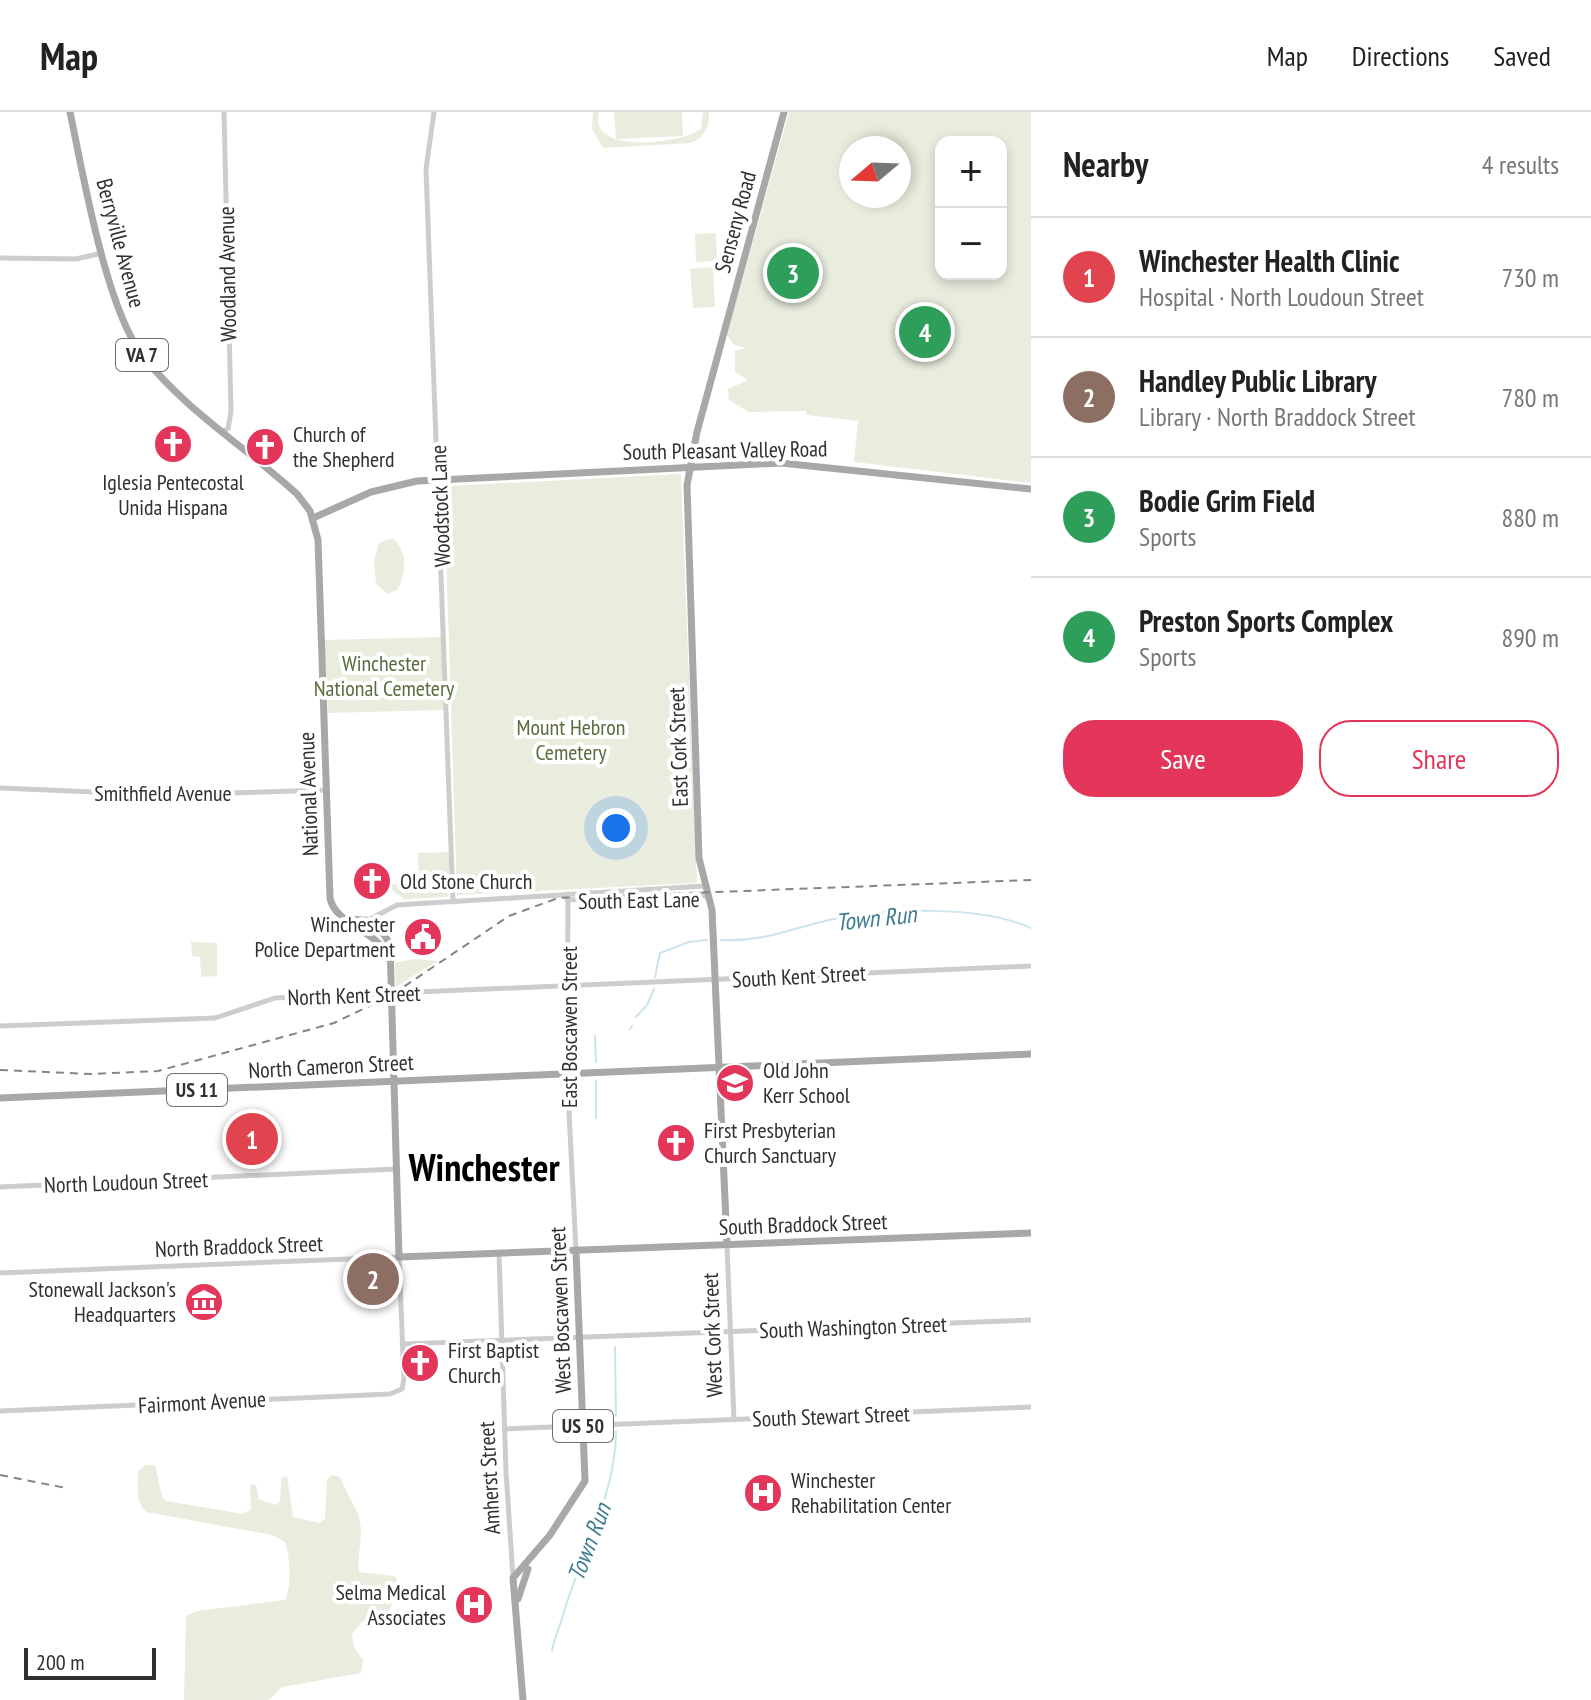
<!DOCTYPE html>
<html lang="en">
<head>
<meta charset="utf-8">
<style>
  body { margin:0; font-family:"PT Sans Narrow",sans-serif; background:#f6f6f6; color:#222 }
  .controls { position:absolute; right:24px; top:24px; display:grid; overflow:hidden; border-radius:16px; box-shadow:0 4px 12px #0003 }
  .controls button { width:72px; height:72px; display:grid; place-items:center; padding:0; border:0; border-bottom:2px solid #e0e0e0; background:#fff; color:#222; font:40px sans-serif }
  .compass { position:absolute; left:839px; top:24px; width:72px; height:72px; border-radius:50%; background:#fff; box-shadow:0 4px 12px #0003; rotate:251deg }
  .scale { position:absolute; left:24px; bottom:20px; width:132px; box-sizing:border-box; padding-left:8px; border:4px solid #303030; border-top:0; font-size:22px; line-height:28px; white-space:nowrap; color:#303030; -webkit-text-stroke:6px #fff; paint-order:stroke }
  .you { position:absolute; left:616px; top:716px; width:28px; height:28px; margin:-20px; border:6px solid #fff; border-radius:50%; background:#1a73e8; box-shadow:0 0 0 12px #1a73e833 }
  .badge { display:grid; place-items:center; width:52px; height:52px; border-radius:50%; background:#e3365a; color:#fff; font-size:26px; font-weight:700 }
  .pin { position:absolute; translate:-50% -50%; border:4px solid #fff; box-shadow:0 2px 8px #0006 }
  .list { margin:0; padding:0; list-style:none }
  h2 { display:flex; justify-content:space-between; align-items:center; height:104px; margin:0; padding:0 32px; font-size:34px }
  h2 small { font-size:26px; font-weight:400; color:#767676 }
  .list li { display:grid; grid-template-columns:52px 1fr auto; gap:24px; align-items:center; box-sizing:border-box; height:120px; padding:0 32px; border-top:2px solid #e0e0e0 }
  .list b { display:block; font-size:30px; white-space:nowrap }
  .list p { margin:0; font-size:26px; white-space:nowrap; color:#767676 }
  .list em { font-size:26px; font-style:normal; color:#767676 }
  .actions { display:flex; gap:16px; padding:24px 32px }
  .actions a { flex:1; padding:18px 0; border:2px solid #e3365a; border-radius:32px; text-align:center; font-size:28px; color:#e3365a }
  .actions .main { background:#e3365a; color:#fff }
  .map { position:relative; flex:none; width:1031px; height:1588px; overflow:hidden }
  header { display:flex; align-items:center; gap:48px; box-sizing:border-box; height:112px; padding:0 40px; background:#fff; border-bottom:2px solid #e0e0e0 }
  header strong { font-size:38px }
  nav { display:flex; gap:44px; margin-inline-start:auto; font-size:28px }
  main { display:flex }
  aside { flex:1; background:#fff }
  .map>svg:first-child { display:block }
  .green { fill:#e8edde; fill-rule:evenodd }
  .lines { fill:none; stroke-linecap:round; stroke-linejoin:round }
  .stream { stroke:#cbe4ec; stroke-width:2 }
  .minor { stroke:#cdcdcd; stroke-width:5 }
  .major { stroke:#a8a8a8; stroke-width:7 }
  .rail { stroke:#858585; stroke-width:2; stroke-dasharray:8 6; stroke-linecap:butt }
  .labels { text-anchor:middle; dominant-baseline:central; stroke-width:8; stroke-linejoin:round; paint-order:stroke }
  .shield { fill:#fff; stroke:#6e6e6e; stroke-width:2 }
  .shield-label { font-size:20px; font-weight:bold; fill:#303030 }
  .street-label { font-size:22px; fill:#303030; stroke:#fff }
  .poi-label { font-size:22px; fill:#303030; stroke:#fff; text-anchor:start }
  .park-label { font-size:22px; fill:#596c3d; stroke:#fff }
  .water-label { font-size:24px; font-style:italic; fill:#3e7c92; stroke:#fff }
  .town-label { font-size:38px; font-weight:bold; fill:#000; stroke:#fff }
</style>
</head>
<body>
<header>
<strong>Map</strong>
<nav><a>Map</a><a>Directions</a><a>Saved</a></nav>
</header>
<main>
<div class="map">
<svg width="1031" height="1588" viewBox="0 0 1031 1588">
  <rect width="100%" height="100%" fill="#fff"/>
  <g class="green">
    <path d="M 593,0 L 599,0 C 586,45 689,31 701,16 L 703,0 L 709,0 C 710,14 705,25 691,31 L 603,36 L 592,17 Z"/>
    <path d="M 614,0 L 682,0 L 683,24 L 616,27 Z"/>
    <path d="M 789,0 L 1031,0 L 1031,371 L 854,350 L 858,309 L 807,303 L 806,299 L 749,300 L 729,288 L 728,277 L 748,268 L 735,260 L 735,239 L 745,236 L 734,233 L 727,223 ZM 941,30 L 1001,30 L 1001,162 L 941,162 ZM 851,36 L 899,36 L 899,84 L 851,84 Z"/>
    <path d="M 716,121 L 717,149 L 696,150 L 695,122 Z"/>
    <path d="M 713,155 L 715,195 L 693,196 L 690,157 Z"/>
    <path d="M 681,362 L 697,771 L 457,783 L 444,379 L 449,374 Z"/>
    <path d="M 392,426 C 408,438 407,462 397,478 L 388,482 L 376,472 L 374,449 L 379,431 Z"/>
    <path d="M 441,525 L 444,598 L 328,601 L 324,528 Z"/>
    <path d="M 450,740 L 448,785 L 404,787 L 392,778 L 392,772 L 419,771 L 418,741 Z"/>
    <path d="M 191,830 L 217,831 L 217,864 L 201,865 L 200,845 L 192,844 Z"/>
    <path d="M 415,847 L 437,849 L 396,875 L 395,851 Z"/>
    <path d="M 146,1353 L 155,1353 L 162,1384 L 166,1389 L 243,1402 L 251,1397 L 250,1372 L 256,1373 L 259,1387 L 275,1393 L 280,1390 L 281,1366 L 287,1364 L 293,1405 L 319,1411 L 325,1407 L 327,1368 L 332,1363 L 340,1365 C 345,1378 352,1389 357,1400 C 366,1419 356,1442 359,1460 L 394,1464 L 401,1473 L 388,1501 L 362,1510 L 352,1522 L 354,1535 L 363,1548 L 361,1561 L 282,1575 L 269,1588 L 184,1588 L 186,1504 L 197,1499 L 285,1488 C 292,1474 290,1444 285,1430 L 272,1423 L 146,1400 C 135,1391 138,1372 138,1359 Z"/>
  </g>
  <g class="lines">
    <g class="stream">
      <path d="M 721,828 C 763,830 790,817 829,808 C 885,796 980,793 1031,816"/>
      <path d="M 655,865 L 660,841 L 689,830 L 707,828"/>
      <path d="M 636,905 L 647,893 L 654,877"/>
      <path d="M 630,917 L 632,914"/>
      <path d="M 595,924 L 596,950"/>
      <path d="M 596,1006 L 596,969"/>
      <path d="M 615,1235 L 616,1304"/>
      <path d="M 552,1539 C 554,1526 560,1515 563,1503 C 581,1441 616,1383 616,1319"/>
    </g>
    <g class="minor">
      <path d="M 434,0 L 426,57 L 453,790"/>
      <path d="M 0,146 L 76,147 L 102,141"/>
      <path d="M 222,319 L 228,317 L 231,299 L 224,0"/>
      <path d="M 0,676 L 166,683 L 326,678"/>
      <path d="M 568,782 L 567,960 L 576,1138"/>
      <path d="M 567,788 L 700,782 L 709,786"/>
      <path d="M 370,807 L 397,793 L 704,774"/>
      <path d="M 0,914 L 215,906 L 275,886 L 1031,854"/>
      <path d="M 0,1075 L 396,1057"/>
      <path d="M 727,1133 L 734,1308"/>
      <path d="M 499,1141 L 506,1360 L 513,1465"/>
      <path d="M 0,1161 L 399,1145 L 404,1267 L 402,1277 L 390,1282 L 0,1299"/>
      <path d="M 403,1232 L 1031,1208"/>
      <path d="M 504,1317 L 1031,1295"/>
    </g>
    <g class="major">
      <path d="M 70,0 C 83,62 106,197 143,244 C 185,298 247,336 297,382 L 310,399 L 318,428 L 330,786 C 335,813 380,819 389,847"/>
      <path d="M 313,406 L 371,380 L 417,369 L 781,351 L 1031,377"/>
      <path d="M 349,807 L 375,809 L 390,832 L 399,1145 L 1031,1121"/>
      <path d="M 0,986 L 1031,942"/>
      <path d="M 727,1132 L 712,798 L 699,746 L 687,373 L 697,320 L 784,0"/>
      <path d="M 518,1487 L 528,1457"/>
      <path d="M 523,1588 L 513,1466 L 550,1423 L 585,1369 L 576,1138"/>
    </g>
    <g class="rail">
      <path d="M 0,958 L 92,962 L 158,959 L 334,911 L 390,884 L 509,804 L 558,786 L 1031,768"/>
      <path d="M 0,1363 L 66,1376"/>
    </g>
  </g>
  <defs>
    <g id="church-disc" transform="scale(2)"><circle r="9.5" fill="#e3365a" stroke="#fff"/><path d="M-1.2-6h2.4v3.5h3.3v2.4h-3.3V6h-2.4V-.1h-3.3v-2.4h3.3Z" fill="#fff"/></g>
    <g id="civic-disc" transform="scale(2)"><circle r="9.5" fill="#e3365a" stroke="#fff"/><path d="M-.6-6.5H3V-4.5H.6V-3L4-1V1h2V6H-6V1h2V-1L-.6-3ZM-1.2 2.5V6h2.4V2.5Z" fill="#fff"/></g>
    <g id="university-disc" transform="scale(2)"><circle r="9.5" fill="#e3365a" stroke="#fff"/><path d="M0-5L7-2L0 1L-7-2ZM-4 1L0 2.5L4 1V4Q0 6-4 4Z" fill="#fff"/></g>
    <g id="museum-disc" transform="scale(2)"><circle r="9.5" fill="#e3365a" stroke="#fff"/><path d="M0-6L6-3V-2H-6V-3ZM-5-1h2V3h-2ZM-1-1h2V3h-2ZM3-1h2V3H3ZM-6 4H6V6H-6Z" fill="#fff"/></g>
    <g id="hospital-disc" transform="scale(2)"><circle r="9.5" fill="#e3365a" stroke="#fff"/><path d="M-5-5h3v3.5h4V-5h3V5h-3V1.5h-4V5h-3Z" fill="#fff"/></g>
  </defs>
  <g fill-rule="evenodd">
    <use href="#church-disc" x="173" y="332"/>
    <use href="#church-disc" x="265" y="335"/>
    <use href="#church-disc" x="372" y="769"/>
    <use href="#civic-disc" x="423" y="825"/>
    <use href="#university-disc" x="735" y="971"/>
    <use href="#church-disc" x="676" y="1031"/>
    <use href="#museum-disc" x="204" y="1190"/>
    <use href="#church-disc" x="420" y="1251"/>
    <use href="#hospital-disc" x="763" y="1381"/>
    <use href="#hospital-disc" x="474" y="1493"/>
  </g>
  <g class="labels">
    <g class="shield">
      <rect x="116" y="227" width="52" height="32" rx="6"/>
      <rect x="167" y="962" width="60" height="32" rx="6"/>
      <rect x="553" y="1298" width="60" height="32" rx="6"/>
    </g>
    <g class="shield-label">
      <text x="142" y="243">VA 7</text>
      <text x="197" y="978">US 11</text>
      <text x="583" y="1314">US 50</text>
    </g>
    <g class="street-label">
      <text transform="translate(735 110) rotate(-75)">Senseny Road</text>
      <text transform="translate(121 131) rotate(75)">Berryville Avenue</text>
      <text transform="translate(227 162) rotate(-91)">Woodland Avenue</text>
      <text transform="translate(725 338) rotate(-1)">South Pleasant Valley Road</text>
      <text transform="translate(440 394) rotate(-92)">Woodstock Lane</text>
      <text transform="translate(678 635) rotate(-92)">East Cork Street</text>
      <text x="163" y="681">Smithfield Avenue</text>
      <text transform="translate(308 682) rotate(-92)">National Avenue</text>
      <text transform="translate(639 788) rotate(-1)">South East Lane</text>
      <text transform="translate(799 864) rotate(-3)">South Kent Street</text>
      <text transform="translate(354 883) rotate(-2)">North Kent Street</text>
      <text transform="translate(569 915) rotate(-90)">East Boscawen Street</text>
      <text transform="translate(331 954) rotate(-3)">North Cameron Street</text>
      <text transform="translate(126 1070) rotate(-2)">North Loudoun Street</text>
      <text transform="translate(803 1112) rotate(-2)">South Braddock Street</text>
      <text transform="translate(239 1134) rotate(-2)">North Braddock Street</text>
      <text transform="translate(560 1198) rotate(-92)">West Boscawen Street</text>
      <text transform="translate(853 1215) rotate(-2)">South Washington Street</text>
      <text transform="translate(712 1223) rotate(-92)">West Cork Street</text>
      <text transform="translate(202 1290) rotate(-3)">Fairmont Avenue</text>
      <text transform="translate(831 1304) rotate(-2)">South Stewart Street</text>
      <text transform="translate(489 1366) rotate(-93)">Amherst Street</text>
    </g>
    <g class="poi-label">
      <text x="293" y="322">Church of<tspan x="293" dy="25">the Shepherd</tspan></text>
      <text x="173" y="370" text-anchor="middle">Iglesia Pentecostal<tspan x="173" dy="25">Unida Hispana</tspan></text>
      <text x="400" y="769">Old Stone Church</text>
      <text x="395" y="812" text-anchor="end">Winchester<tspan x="395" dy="25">Police Department</tspan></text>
      <text x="763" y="958">Old John<tspan x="763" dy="25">Kerr School</tspan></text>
      <text x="704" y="1018">First Presbyterian<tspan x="704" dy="25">Church Sanctuary</tspan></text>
      <text x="176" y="1177" text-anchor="end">Stonewall Jackson's<tspan x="176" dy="25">Headquarters</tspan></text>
      <text x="448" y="1238">First Baptist<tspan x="448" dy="25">Church</tspan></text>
      <text x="791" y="1368">Winchester<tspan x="791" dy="25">Rehabilitation Center</tspan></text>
      <text x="446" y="1480" text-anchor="end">Selma Medical<tspan x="446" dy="25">Associates</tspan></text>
    </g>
    <g class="park-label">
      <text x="384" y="551">Winchester<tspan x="384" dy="25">National Cemetery</tspan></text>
      <text x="571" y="615">Mount Hebron<tspan x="571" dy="25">Cemetery</tspan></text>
    </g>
    <g class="water-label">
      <text transform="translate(876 806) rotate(-6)">Town Run</text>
      <text transform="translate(589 1430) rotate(-69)">Town Run</text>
    </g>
    <g class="town-label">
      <text x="484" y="1054">Winchester</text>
    </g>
  </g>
</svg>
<div class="controls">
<button>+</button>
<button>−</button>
</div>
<svg class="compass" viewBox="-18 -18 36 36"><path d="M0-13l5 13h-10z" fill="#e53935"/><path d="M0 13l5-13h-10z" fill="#767676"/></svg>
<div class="scale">200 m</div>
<div class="you"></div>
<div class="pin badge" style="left:252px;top:1027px;background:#e0444e">1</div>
<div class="pin badge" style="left:373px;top:1167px;background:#8d6e63">2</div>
<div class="pin badge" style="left:793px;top:161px;background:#2e9e5b">3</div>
<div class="pin badge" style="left:925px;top:220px;background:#2e9e5b">4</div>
</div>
<aside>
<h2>Nearby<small>4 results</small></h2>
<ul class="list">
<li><span class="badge" style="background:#e0444e">1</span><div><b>Winchester Health Clinic</b><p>Hospital · North Loudoun Street</p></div><em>730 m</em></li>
<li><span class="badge" style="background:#8d6e63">2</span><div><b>Handley Public Library</b><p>Library · North Braddock Street</p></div><em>780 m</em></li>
<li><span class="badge" style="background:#2e9e5b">3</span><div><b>Bodie Grim Field</b><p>Sports</p></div><em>880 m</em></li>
<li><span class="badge" style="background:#2e9e5b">4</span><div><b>Preston Sports Complex</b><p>Sports</p></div><em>890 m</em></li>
</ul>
<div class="actions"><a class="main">Save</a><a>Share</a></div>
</aside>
</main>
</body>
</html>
